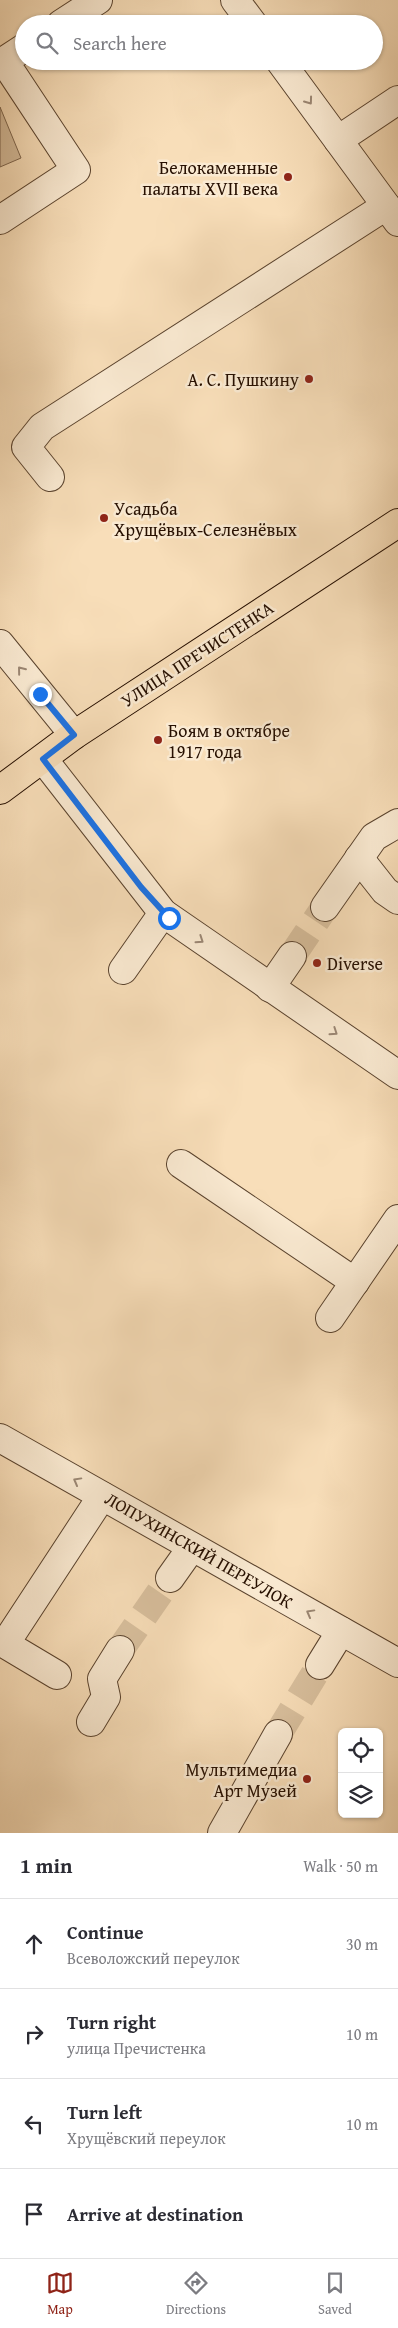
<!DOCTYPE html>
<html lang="en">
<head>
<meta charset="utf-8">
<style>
  body { margin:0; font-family:"Gentium Book Plus",serif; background:#f2f2f3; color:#2b2b33 }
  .controls { position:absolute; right:15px; bottom:15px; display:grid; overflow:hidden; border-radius:8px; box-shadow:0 1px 4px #0004 }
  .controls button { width:45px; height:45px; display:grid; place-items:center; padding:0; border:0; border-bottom:1px solid #e1e1e2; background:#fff; color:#2b2b33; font:25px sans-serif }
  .stop { position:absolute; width:15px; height:15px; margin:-11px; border:4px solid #1a73e8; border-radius:50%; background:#fff }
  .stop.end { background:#1a73e8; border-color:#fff; box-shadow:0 1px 5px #0008 }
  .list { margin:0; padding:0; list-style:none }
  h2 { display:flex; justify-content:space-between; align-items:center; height:65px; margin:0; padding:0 20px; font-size:21px }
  h2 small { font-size:16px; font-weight:400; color:#7c7c81 }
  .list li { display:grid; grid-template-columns:32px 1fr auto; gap:15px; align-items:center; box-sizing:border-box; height:90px; padding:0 20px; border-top:1px solid #e1e1e2 }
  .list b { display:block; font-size:19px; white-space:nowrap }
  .list p { margin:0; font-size:16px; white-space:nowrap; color:#7c7c81 }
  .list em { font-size:16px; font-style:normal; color:#7c7c81 }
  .icon { flex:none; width:28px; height:28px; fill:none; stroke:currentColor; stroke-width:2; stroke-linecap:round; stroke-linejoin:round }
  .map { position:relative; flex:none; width:398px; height:1833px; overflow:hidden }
  .search { position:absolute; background:#fff; box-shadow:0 1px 4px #0004; left:15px; right:15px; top:15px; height:55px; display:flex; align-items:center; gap:12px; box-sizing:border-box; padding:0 18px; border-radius:28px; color:#7c7c81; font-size:19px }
  .sheet { height:425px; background:#fff }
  nav { display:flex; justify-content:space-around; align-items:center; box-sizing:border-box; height:70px; border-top:1px solid #e1e1e2; background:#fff; font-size:14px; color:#7c7c81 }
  nav a { display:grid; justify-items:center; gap:2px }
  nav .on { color:#8f2418 }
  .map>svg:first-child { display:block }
  .green { fill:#d4bb9a; stroke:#7d654d }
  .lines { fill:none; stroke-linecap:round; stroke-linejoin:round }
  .minor-tunnel { stroke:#d8bf9d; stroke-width:28; stroke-dasharray:28 14; stroke-linecap:butt }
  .minor-casing { stroke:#5a432e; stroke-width:30 }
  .major-casing { stroke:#260f00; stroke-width:30 }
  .minor { stroke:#faead2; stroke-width:28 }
  .major { stroke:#f8deb9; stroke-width:28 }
  .oneway { stroke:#9b8774 }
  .route { stroke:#1a73e8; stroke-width:6 }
  .poi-dot { fill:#8f2418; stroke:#faead2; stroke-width:2 }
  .labels { text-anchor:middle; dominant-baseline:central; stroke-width:5; stroke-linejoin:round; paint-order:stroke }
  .poi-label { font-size:18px; fill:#260f00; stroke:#faead2; text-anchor:end }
  .street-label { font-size:18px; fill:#260f00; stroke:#faead2 }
</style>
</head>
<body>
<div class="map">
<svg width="398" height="1833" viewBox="0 0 398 1833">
  <rect width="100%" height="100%" fill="#f8deb9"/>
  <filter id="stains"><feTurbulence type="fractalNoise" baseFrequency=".004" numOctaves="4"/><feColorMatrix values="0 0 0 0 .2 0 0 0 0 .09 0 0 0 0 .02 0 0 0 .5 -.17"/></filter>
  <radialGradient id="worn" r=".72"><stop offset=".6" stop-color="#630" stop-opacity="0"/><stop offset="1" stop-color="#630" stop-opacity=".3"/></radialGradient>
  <path class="green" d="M 0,107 L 21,158 L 0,167 Z"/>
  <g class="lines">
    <g class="minor-tunnel">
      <path d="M 292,956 L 325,907"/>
      <path d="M 120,1650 L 170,1578"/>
      <path d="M 278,1734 L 320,1665"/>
    </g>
    <g class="minor-casing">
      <g id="minor">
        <path d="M 235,0 L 253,24"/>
        <path d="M 61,24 L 98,0"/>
        <path d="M 280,61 L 398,222"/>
        <path d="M 338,140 L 398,100"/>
        <path d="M 0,220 L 76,170 L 4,61 L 24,48"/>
        <path d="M 50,477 L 26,447 L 42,427 L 386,206"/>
        <path d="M 0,644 L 74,735"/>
        <path d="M 43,759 L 163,913 L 398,1075"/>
        <path d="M 359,858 L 385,891 L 398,900"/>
        <path d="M 325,907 L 374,837 L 398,823"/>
        <path d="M 123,970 L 163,913"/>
        <path d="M 270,988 L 292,956"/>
        <path d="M 181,1164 L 355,1282"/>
        <path d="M 330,1318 L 398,1219"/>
        <path d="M 0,1438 L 398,1663"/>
        <path d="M 170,1578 L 192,1547"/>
        <path d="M 320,1665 L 341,1631"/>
        <path d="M 57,1675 L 5,1644 L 102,1496"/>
        <path d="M 91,1722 L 106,1697 L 102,1679 L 120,1650"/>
        <path d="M 222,1833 L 278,1734"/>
      </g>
    </g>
    <g class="major-casing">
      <path id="major" d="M 0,790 L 74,735 L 398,523"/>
    </g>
    <use href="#minor" class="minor"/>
    <use href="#major" class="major"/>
  </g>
  <defs><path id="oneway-chevron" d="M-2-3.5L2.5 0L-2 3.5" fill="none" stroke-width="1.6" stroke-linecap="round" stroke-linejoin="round" transform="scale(1.25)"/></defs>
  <g class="oneway">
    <use href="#oneway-chevron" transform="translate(309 101) rotate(54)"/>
    <use href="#oneway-chevron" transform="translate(21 670) rotate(-129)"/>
    <use href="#oneway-chevron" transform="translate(200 940) rotate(34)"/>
    <use href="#oneway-chevron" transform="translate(334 1032) rotate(34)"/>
    <use href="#oneway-chevron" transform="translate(77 1481) rotate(-151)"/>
    <use href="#oneway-chevron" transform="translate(310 1613) rotate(-151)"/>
  </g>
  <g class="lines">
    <path class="route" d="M 40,694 L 74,735 L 43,759 L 141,887 L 169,918"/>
  </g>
  <g class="poi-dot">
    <circle cx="288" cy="177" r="5"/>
    <circle cx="309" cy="379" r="5"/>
    <circle cx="104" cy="518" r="5"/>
    <circle cx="158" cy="740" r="5"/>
    <circle cx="317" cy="963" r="5"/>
    <circle cx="307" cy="1779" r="5"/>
  </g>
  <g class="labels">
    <g class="poi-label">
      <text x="278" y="167">Белокаменные<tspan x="278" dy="21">палаты XVII века</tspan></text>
      <text x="299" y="379">А. С. Пушкину</text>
      <text x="114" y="508" text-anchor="start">Усадьба<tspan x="114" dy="21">Хрущёвых-Селезнёвых</tspan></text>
      <text x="168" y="730" text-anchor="start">Боям в октябре<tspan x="168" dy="21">1917 года</tspan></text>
      <text x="327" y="963" text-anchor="start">Diverse</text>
      <text x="297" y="1769">Мультимедиа<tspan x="297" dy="21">Арт Музей</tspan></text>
    </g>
    <g class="street-label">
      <text transform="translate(197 654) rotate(-33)">УЛИЦА ПРЕЧИСТЕНКА</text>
      <text transform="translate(199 1550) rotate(30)">ЛОПУХИНСКИЙ ПЕРЕУЛОК</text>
    </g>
  </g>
  <rect width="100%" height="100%" filter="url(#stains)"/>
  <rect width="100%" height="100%" fill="url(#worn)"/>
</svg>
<div class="controls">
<button><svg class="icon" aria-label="locate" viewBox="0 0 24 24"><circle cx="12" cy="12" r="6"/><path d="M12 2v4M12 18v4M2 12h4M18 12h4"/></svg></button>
<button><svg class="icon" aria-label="layers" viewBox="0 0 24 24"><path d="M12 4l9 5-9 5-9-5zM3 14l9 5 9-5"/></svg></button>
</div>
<div class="stop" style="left:169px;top:918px"></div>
<div class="stop end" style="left:40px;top:694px"></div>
<div class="search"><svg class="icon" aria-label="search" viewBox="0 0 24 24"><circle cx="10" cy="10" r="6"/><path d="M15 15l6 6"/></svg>Search here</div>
</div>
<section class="sheet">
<h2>1 min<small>Walk · 50 m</small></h2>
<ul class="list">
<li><svg class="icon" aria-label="ahead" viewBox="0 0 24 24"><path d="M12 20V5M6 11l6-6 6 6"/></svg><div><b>Continue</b><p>Всеволожский переулок</p></div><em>30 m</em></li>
<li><svg class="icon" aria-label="right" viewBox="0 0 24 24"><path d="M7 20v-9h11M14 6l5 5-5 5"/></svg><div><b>Turn right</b><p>улица Пречистенка</p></div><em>10 m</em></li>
<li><svg class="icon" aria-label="left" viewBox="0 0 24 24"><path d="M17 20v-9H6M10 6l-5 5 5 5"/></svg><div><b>Turn left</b><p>Хрущёвский переулок</p></div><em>10 m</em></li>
<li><svg class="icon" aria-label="arrive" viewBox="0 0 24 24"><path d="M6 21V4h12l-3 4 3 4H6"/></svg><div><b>Arrive at destination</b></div></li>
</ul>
</section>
<nav>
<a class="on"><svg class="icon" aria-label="map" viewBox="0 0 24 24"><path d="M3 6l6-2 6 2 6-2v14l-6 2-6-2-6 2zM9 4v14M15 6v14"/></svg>Map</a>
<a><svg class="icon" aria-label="directions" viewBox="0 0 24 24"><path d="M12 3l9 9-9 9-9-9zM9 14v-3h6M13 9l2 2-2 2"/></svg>Directions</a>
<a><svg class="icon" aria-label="saved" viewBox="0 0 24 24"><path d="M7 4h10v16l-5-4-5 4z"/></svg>Saved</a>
</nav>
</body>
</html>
